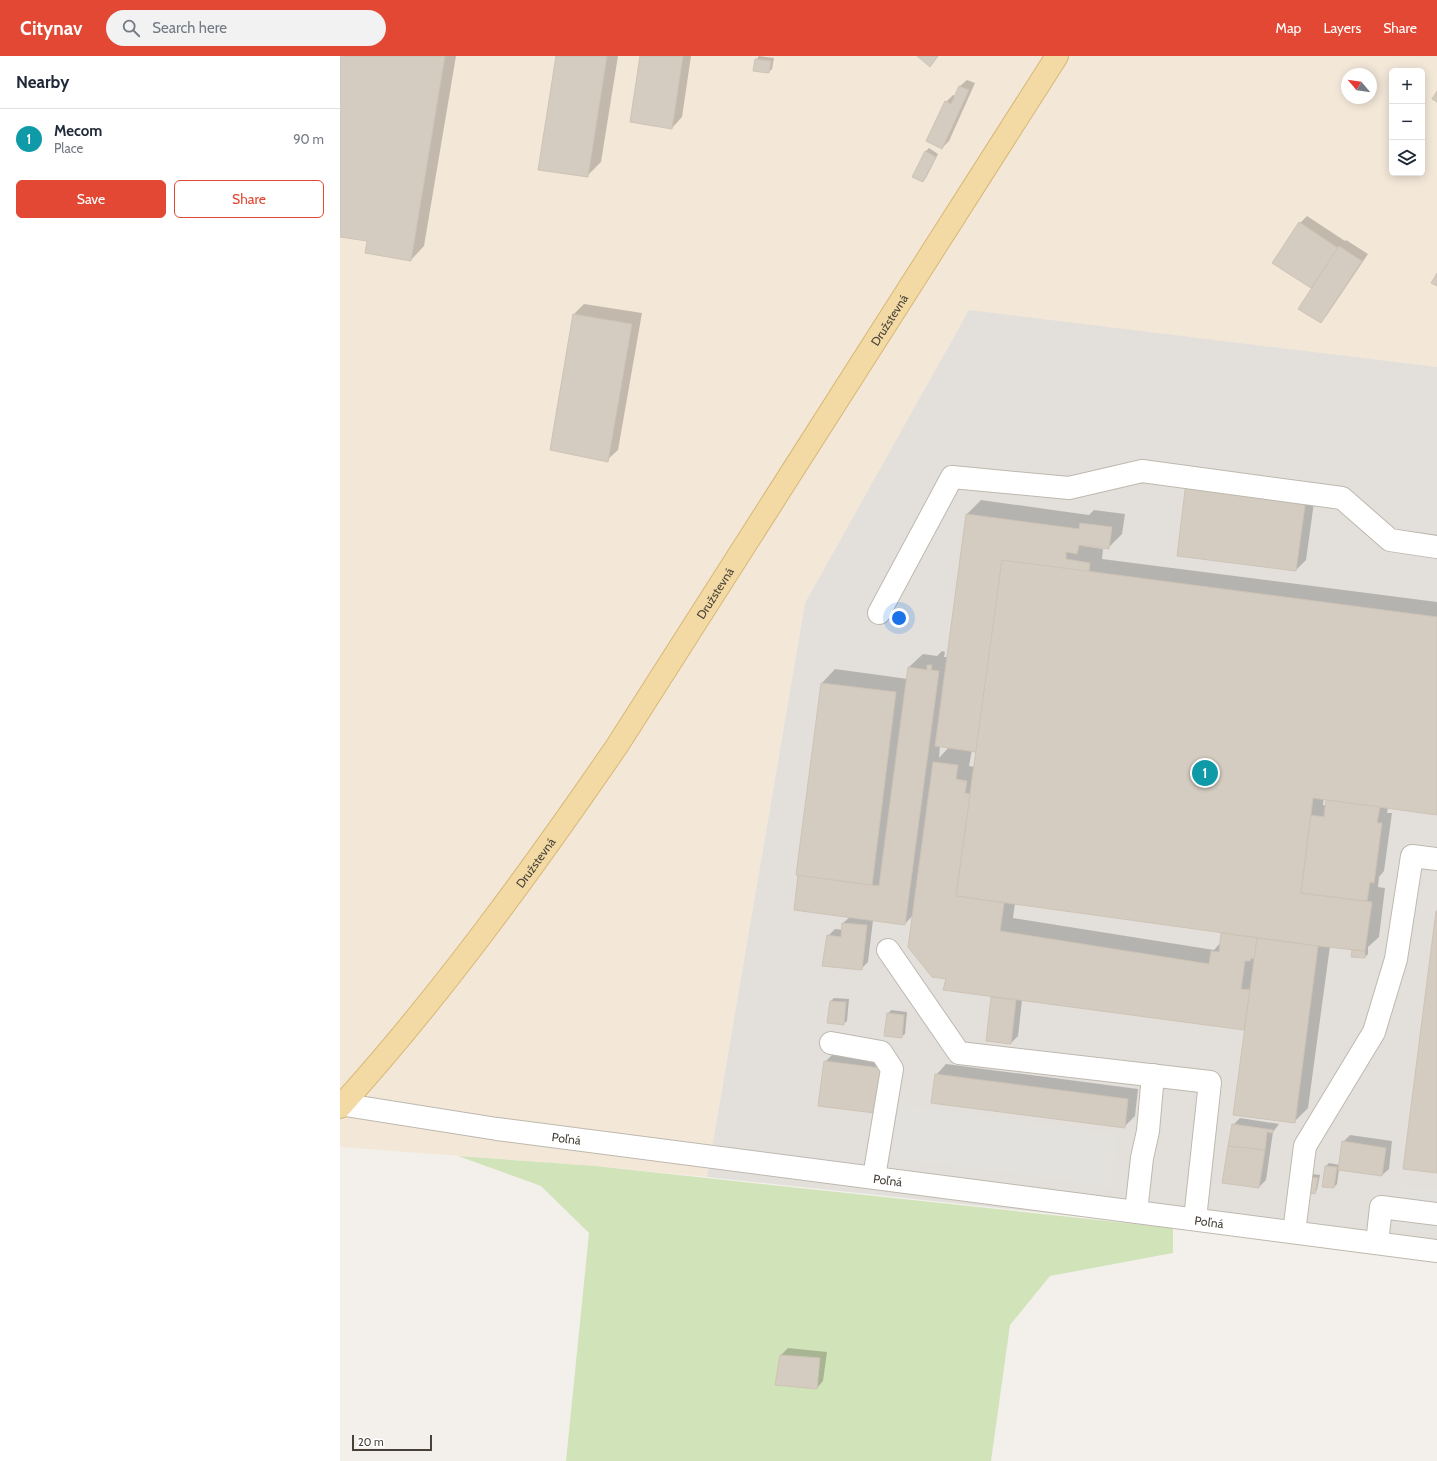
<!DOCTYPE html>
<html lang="en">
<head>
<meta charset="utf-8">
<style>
  body { margin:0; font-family:Cabin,sans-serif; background:#f2f2f3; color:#1f2937 }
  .controls { position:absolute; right:12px; top:12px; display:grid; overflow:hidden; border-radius:6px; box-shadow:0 2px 10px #0003 }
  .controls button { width:36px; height:36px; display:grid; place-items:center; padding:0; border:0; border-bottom:1px solid #e0e1e3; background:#fff; color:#1f2937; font:20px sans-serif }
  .compass { position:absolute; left:1001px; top:12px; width:36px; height:36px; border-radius:50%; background:#fff; box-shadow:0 2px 10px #0003; rotate:299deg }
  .scale { position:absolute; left:12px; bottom:10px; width:80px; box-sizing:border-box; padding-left:4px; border:2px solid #474139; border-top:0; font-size:11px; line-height:14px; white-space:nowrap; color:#474139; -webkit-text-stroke:3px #fff; paint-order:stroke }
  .you { position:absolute; left:559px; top:562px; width:14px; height:14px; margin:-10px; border:3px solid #fff; border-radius:50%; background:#1a73e8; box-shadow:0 0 0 6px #1a73e833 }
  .badge { display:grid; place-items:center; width:26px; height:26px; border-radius:50%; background:#e24833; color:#fff; font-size:13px; font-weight:700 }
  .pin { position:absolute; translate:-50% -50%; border:2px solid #fff; box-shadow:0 1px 4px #0006 }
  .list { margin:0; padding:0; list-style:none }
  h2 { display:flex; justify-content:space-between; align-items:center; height:52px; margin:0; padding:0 16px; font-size:17px }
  h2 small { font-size:13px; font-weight:400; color:#747a83 }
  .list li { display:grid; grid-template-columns:26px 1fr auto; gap:12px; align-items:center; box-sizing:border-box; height:60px; padding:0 16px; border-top:1px solid #e0e1e3 }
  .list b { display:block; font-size:15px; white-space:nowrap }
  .list p { margin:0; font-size:13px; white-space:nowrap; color:#747a83 }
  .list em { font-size:13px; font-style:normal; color:#747a83 }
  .actions { display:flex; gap:8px; padding:12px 16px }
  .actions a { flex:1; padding:9px 0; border:1px solid #e24833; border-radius:6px; text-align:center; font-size:14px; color:#e24833 }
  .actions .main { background:#e24833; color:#fff }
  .icon { flex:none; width:22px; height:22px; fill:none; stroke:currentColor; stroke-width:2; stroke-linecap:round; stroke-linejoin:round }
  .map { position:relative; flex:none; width:1097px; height:1405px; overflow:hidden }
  header { display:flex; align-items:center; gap:24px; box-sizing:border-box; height:56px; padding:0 20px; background:#e24833; color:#fff }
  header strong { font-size:19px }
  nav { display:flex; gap:22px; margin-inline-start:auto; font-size:14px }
  .search { width:280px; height:36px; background:#f2f2f3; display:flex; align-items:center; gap:10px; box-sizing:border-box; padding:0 14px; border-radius:22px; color:#747a83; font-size:15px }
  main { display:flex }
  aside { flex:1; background:#fff }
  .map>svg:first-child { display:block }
  .commercial { fill:#f3e7d8; fill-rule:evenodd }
  .industrial { fill:#e3e0dc }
  .green { fill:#d1e3b8 }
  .parking { fill:#e3e1de }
  .shadow { fill:#0003; fill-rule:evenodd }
  .building { fill:#d4ccc1; stroke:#cec3b5 }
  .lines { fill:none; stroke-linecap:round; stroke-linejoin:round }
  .minor-casing { stroke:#beb8ae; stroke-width:24 }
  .major-casing { stroke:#d7b775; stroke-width:24 }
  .minor { stroke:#fff; stroke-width:22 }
  .major { stroke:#f3daa4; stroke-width:22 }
  .labels { text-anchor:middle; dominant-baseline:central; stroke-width:3; stroke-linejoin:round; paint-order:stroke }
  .street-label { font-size:12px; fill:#474139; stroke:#fff }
</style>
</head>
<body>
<header>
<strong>Citynav</strong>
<div class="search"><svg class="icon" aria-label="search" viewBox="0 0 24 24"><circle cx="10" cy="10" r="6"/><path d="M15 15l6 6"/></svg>Search here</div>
<nav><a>Map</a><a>Layers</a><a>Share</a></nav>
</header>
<main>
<aside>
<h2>Nearby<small></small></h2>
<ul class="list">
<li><span class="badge" style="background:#0f9aa8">1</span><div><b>Mecom</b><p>Place</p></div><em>90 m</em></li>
</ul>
<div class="actions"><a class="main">Save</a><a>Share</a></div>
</aside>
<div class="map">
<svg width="1097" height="1405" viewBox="0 0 1097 1405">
  <rect width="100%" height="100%" fill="#f3f0eb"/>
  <path class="commercial" d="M 0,0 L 1097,0 L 1097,311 L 970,297 L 465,547 L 367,1121 L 255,1110 L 0,1091 ZM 1052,15 L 1082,15 L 1082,117 L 1052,117 ZM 1007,18 L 1031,18 L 1031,42 L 1007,42 Z"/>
  <path class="industrial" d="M 629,254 L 1097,311 L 1097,1202 L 745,1161 L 367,1121 L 465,547 Z"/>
  <path class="green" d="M 118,1100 L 255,1110 L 833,1172 L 833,1197 L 710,1220 L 670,1269 L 651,1405 L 226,1405 L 249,1177 L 201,1130 Z"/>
  <g class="parking">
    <path d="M 557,1048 L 778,1078 L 770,1131 L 550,1101 Z"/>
    <path d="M 1059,1129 L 1097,1134 L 1097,1178 L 1055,1173 Z"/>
  </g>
  <g class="shadow">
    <path d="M 0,0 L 116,0 L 84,190 L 71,204 L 28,184 L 0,180 Z"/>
    <path d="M 217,0 L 278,0 L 261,106 L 247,120 Z"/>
    <path d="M 301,0 L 351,0 L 342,61 L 332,72 Z"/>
    <path d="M 419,0 L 434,2 L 432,13 L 429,16 L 416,4 Z"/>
    <path d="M 627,24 L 635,27 L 609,85 L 602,92 L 587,85 L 606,46 L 613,39 L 616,40 L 620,30 Z"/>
    <path d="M 589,92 L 598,98 L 586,122 L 582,125 L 586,95 Z"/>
    <path d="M 967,160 L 1005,185 L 1006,184 L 1028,198 L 987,259 L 980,266 L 973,232 L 934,206 L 960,167 Z"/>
    <path d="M 244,248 L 302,257 L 278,394 L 267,404 L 234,258 Z"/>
    <path d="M 976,432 L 966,504 L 956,514 L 838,499 Z"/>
    <path d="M 641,444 L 749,459 L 754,454 L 785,458 L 782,478 L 768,492 L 745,489 L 743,490 L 763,493 L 762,503 L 1097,546 L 1097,758 L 1048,751 L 1047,757 L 1052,757 L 1044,815 L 1039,821 L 1038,831 L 1045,832 L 1039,881 L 1028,891 L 1028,898 L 1025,901 L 1013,894 L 1014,893 L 990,890 L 968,1052 L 954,1066 L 905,973 L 682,944 L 678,980 L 671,987 L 652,941 L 653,940 L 607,922 L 573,859 L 565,868 L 533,864 L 528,906 L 521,913 L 488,880 L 495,873 L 503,874 L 503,867 L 510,861 L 459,818 L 457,818 L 482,627 L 495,613 L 568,623 L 569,611 L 583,598 L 597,600 L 602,595 L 605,596 L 604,601 L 608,601 L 627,458 ZM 600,690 L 609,691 L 599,702 ZM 632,694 L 637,695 L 635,711 L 629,710 ZM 984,742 L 987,743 L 987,750 L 983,749 ZM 675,847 L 883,876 L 881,886 L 874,894 L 673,862 Z"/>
    <path d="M 494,942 L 509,943 L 507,965 L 503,968 L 491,945 Z"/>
    <path d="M 551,954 L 567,956 L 565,978 L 561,981 L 548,958 Z"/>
    <path d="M 492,999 L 547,1006 L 541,1049 L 485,1006 Z"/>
    <path d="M 606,1008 L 798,1033 L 795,1060 L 784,1071 L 596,1019 Z"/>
    <path d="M 900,1062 L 939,1068 L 933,1076 L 926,1124 L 919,1131 L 893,1069 Z"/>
    <path d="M 1010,1079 L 1052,1085 L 1049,1113 L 1042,1119 L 999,1113 L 997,1128 L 994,1131 L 986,1110 L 989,1107 L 1000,1109 L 1003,1086 Z"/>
    <path d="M 972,1118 L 980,1119 L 977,1134 L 974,1137 L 966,1135 Z"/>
    <path d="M 448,1292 L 487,1296 L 483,1325 L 477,1332 L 441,1299 Z"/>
  </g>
  <g class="building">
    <path d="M 0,0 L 105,0 L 71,205 L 25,197 L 27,185 L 0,181 Z"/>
    <path d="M 216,0 L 267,0 L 248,121 L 198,114 Z"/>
    <path d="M 300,0 L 343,0 L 332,73 L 290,66 Z"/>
    <path d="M 577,0 L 598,0 L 590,11 Z"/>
    <path d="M 415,3 L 431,5 L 429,17 L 413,15 Z"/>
    <path d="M 619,30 L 629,34 L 602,93 L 586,85 L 605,45 L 611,48 Z"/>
    <path d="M 1097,35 L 1097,46 L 1092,43 Z"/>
    <path d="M 585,95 L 596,101 L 583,126 L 572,121 Z"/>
    <path d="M 959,166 L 998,192 L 971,232 L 932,207 Z"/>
    <path d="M 999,190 L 1022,205 L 981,267 L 958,253 Z"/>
    <path d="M 1097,217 L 1097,230 L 1091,227 Z"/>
    <path d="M 233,258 L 292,268 L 268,406 L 210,394 Z"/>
    <path d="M 846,426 L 966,442 L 956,515 L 837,500 Z"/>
    <path d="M 626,458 L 739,473 L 740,467 L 772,471 L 769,493 L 739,489 L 737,498 L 726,496 L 726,503 L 750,507 L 749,516 L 662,504 L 636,696 L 595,690 Z"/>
    <path d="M 662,504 L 1097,561 L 1097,759 L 973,742 L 961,837 L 1032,846 L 1025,895 L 978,890 L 616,840 Z"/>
    <path d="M 587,609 L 592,609 L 591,614 L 599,615 L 565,869 L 454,854 L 458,819 L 539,830 L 568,611 L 587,614 Z"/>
    <path d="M 481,627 L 556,636 L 532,829 L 456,819 Z"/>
    <path d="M 593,706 L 618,709 L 616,723 L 627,725 L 625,737 L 630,738 L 616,840 L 664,847 L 660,875 L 869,908 L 871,895 L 879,896 L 881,877 L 917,882 L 914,903 L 911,902 L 910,905 L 905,905 L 901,933 L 910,934 L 904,974 L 603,934 L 606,923 L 592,921 L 568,891 Z"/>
    <path d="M 986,744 L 1040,751 L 1037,767 L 1042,767 L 1034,827 L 1030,826 L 1027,845 L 961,837 L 971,759 L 984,761 Z"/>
    <path d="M 1096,855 L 1097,855 L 1097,1117 L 1063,1113 Z"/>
    <path d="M 502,867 L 527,869 L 522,914 L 482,910 L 487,879 L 501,881 Z"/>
    <path d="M 917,882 L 978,890 L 955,1067 L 893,1059 Z"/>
    <path d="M 1012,894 L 1025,895 L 1025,902 L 1011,901 Z"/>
    <path d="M 651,941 L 676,944 L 671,988 L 646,985 Z"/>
    <path d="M 490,945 L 506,946 L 504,969 L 487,967 Z"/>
    <path d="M 547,957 L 564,959 L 562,982 L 544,980 Z"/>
    <path d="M 484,1005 L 541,1012 L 535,1057 L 478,1050 Z"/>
    <path d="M 595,1018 L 788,1043 L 785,1072 L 591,1047 Z"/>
    <path d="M 892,1068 L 933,1074 L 933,1077 L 927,1076 L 925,1094 L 888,1090 Z"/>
    <path d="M 1002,1085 L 1046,1092 L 1042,1120 L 998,1114 Z"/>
    <path d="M 888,1090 L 925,1094 L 919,1132 L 882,1127 Z"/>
    <path d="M 985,1110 L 997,1111 L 994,1132 L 982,1131 Z"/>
    <path d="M 968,1121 L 978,1122 L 975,1138 L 965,1136 Z"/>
    <path d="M 440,1299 L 480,1302 L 477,1333 L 435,1329 Z"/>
  </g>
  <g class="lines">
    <g class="minor-casing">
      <g id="minor">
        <path d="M 539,557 L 612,421 L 729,432 L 802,415 L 1002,442 L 1050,484 L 1097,491"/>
        <path d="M 548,894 L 619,997 L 870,1026 L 855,1163"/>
        <path d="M 491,987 L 541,996 L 552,1013 L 534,1121"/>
        <path id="s1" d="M 0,1048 L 157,1073 L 1097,1195"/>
        <path d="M 796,1156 L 802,1102 L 808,1075 L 813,1019"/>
        <path d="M 954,1176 L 965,1090 L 1034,976 L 1056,903 L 1072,800 L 1097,803"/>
        <path d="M 1037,1187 L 1041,1151 L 1097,1158"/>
      </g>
    </g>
    <g class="major-casing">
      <g id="major">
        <path id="s2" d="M 0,1051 C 102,938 191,815 277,690 L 717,0"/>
      </g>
    </g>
    <use href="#minor" class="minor"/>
    <use href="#major" class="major"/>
  </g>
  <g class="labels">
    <g class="street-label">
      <text stroke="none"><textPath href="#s2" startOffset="961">Družstevná</textPath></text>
      <text stroke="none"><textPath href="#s2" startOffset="637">Družstevná</textPath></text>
      <text stroke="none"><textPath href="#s2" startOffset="313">Družstevná</textPath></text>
      <text stroke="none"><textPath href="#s1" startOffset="229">Poľná</textPath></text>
      <text stroke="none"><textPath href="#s1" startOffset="553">Poľná</textPath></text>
      <text stroke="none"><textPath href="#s1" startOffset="877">Poľná</textPath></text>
    </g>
  </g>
</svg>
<div class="controls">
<button>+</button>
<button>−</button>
<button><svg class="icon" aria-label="layers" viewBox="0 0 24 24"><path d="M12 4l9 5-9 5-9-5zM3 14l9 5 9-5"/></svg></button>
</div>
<svg class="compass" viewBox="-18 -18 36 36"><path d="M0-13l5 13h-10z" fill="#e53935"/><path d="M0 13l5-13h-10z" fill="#747a83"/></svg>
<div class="scale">20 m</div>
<div class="you"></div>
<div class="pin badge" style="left:865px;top:717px;background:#0f9aa8">1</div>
</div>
</main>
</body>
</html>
